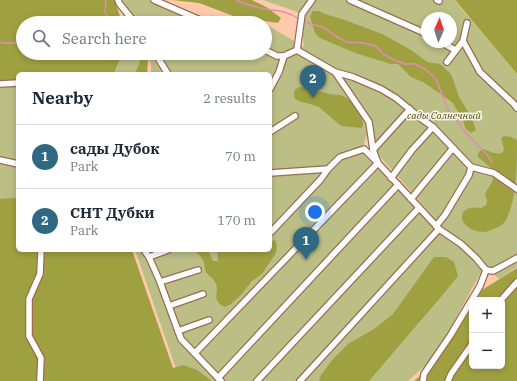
<!DOCTYPE html>
<html lang="en">
<head>
<meta charset="utf-8">
<style>
  body { margin:0; font-family:"IBM Plex Serif",serif; background:#f2f2f3; color:#1f2937 }
  .controls { position:absolute; right:12px; bottom:12px; display:grid; overflow:hidden; border-radius:6px; box-shadow:0 2px 6px #0003 }
  .controls button { width:36px; height:36px; display:grid; place-items:center; padding:0; border:0; border-bottom:1px solid #e0e1e3; background:#fff; color:#1f2937; font:20px sans-serif }
  .compass { position:absolute; left:421px; top:12px; width:36px; height:36px; border-radius:50%; background:#fff; box-shadow:0 2px 6px #0003; rotate:3deg }
  .you { position:absolute; left:315px; top:212px; width:14px; height:14px; margin:-10px; border:3px solid #fff; border-radius:50%; background:#1a73e8; box-shadow:0 0 0 6px #1a73e833 }
  .badge { display:grid; place-items:center; width:26px; height:26px; border-radius:50%; background:#2f6882; color:#fff; font-size:13px; font-weight:700 }
  .pin { position:absolute; translate:-50% -33px; filter:drop-shadow(0 1px 2px #0008) }
  .pin::after { content:''; position:absolute; top:21px; width:14px; height:12px; background:inherit; clip-path:polygon(0 0,100% 0,50% 100%) }
  .list { margin:0; padding:0; list-style:none }
  h2 { display:flex; justify-content:space-between; align-items:center; height:52px; margin:0; padding:0 16px; font-size:17px }
  h2 small { font-size:13px; font-weight:400; color:#747a83 }
  .list li { display:grid; grid-template-columns:26px 1fr auto; gap:12px; align-items:center; box-sizing:border-box; height:64px; padding:0 16px; border-top:1px solid #e0e1e3 }
  .list b { display:block; font-size:15px; white-space:nowrap }
  .list p { margin:0; font-size:13px; white-space:nowrap; color:#747a83 }
  .list em { font-size:13px; font-style:normal; color:#747a83 }
  .icon { flex:none; width:22px; height:22px; fill:none; stroke:currentColor; stroke-width:2; stroke-linecap:round; stroke-linejoin:round }
  .map { position:relative; flex:none; width:517px; height:381px; overflow:hidden }
  .search { position:absolute; background:#fff; box-shadow:0 2px 6px #0003; left:16px; top:16px; width:256px; height:44px; display:flex; align-items:center; gap:10px; box-sizing:border-box; padding:0 14px; border-radius:22px; color:#747a83; font-size:15px }
  .panel { position:absolute; background:#fff; box-shadow:0 2px 6px #0003; left:16px; top:72px; width:256px; height:180px; border-radius:6px }
  .map>svg:first-child { display:block }
  .green { fill:#bbbe85; fill-rule:evenodd }
  .forest { fill:#9fa141 }
  .lines { fill:none; stroke-linecap:round; stroke-linejoin:round }
  .stream { stroke:#e38bb5; stroke-width:1.5 }
  .minor-casing { stroke:#9b6c52; stroke-width:8 }
  .path { stroke:#bc937c; stroke-width:1; stroke-dasharray:1 3; stroke-linecap:butt }
  .minor { stroke:#fff; stroke-width:5.5 }
  .labels { text-anchor:middle; dominant-baseline:central; stroke-width:3; stroke-linejoin:round; paint-order:stroke }
  .park-label { font-size:10px; font-style:italic; fill:#515106; stroke:#fcf6f3 }
</style>
</head>
<body>
<div class="map">
<svg width="517" height="381" viewBox="0 0 517 381">
  <rect width="100%" height="100%" fill="#fecaad"/>
  <g class="green">
    <path d="M 121,0 L 148,0 L 201,23 L 133,23 Z"/>
    <path d="M 263,0 L 307,0 L 300,13 Z"/>
    <path d="M 313,0 L 454,0 L 517,74 L 517,267 L 499,279 L 439,223 L 377,153 L 371,122 L 361,152 L 365,155 L 438,233 L 462,248 L 482,270 L 446,337 L 428,363 L 408,381 L 194,381 L 175,366 L 135,250 L 270,250 L 270,74 L 151,74 L 151,64 L 147,53 L 265,53 L 265,29 L 269,26 L 304,47 L 302,27 L 308,6 ZM 427,18 L 451,18 L 451,42 L 427,42 Z"/>
    <path d="M 123,53 L 139,53 L 141,58 L 135,74 L 115,74 Z"/>
    <path d="M 18,79 L 18,199 L 0,199 L 0,81 Z"/>
  </g>
  <g class="forest">
    <path d="M 0,0 L 115,0 L 122,23 L 23,23 L 23,53 L 123,53 L 114,74 L 18,74 L 18,79 L 0,81 Z"/>
    <path d="M 172,0 L 252,0 L 268,8 L 281,18 L 278,23 L 236,17 L 199,3 Z"/>
    <path d="M 455,0 L 517,0 L 517,74 Z"/>
    <path d="M 313,11 L 319,11 L 325,14 L 345,20 L 382,34 L 411,50 L 427,62 L 440,64 L 450,73 L 453,79 L 459,97 L 472,118 L 476,130 L 471,133 L 466,129 L 462,118 L 452,102 L 423,82 L 411,77 L 398,64 L 391,64 L 355,53 L 320,38 L 315,33 L 310,16 Z"/>
    <path d="M 139,53 L 146,53 L 148,61 L 147,74 L 135,74 L 141,58 Z"/>
    <path d="M 301,87 C 310,89 318,91 326,93 C 330,95 335,94 339,95 C 350,97 357,106 361,116 C 363,121 364,123 362,128 L 341,126 L 319,107 L 310,104 L 301,102 L 295,99 C 293,92 294,88 301,87 Z"/>
    <path d="M 504,136 L 511,137 L 517,140 C 517,166 517,203 504,223 C 501,226 497,228 493,229 C 485,234 475,232 468,227 C 458,220 461,208 472,208 C 475,207 479,208 481,208 L 486,205 L 487,201 L 485,194 L 493,180 L 491,168 L 478,157 C 478,153 479,151 483,149 C 489,151 498,156 503,152 L 504,149 L 501,138 Z"/>
    <path d="M 12,198 L 18,199 L 18,250 L 132,250 L 173,368 L 183,365 L 197,370 L 212,381 L 0,381 L 0,199 Z"/>
    <path d="M 275,240 L 277,246 L 276,253 L 262,274 L 252,281 L 240,296 L 231,304 L 225,307 C 209,299 221,292 215,282 C 213,278 209,276 206,272 C 204,268 205,264 203,260 C 201,257 197,253 195,250 L 208,250 L 213,261 L 218,261 L 217,250 L 237,250 C 243,253 247,251 253,250 C 259,249 264,250 270,250 L 270,242 Z"/>
    <path d="M 434,257 L 446,257 L 454,262 L 458,276 L 440,298 L 369,381 L 319,381 L 321,375 L 333,359 L 348,344 L 374,329 L 393,314 Z"/>
    <path d="M 517,268 L 517,381 L 414,381 L 436,362 L 472,306 L 472,366 L 502,366 L 502,300 L 476,300 L 482,290 Z"/>
  </g>
  <g class="lines">
    <g class="stream">
      <path d="M 106,0 L 105,12 L 108,18 L 108,21 L 107,23"/>
      <path d="M 237,0 C 246,5 255,7 265,9 C 279,11 287,11 299,19"/>
      <path d="M 302,21 L 325,28 L 335,36 L 347,42 L 364,43 L 376,46 L 383,54 L 392,59 L 405,64 L 415,64 L 425,69 L 436,79 L 448,110 L 466,133 L 489,157 L 492,163"/>
      <path d="M 0,42 L 4,43 L 23,43"/>
    </g>
    <g class="minor-casing">
      <g id="minor">
        <path d="M 118,0 L 119,3 L 135,23"/>
        <path d="M 154,0 L 207,23"/>
        <path d="M 312,0 L 302,14 L 297,50 L 335,72 L 369,122 L 373,150 L 378,163 L 439,229 L 461,244 L 476,258 L 486,270 L 480,286 L 450,336 L 424,374 L 423,381"/>
        <path d="M 350,0 L 427,34"/>
        <path d="M 437,0 L 439,1"/>
        <path d="M 463,41 L 480,72 L 514,104 L 517,108"/>
        <path d="M 441,42 L 455,50"/>
        <path d="M 265,50 L 277,56 L 284,56 L 297,50"/>
        <path d="M 155,53 L 168,74"/>
        <path d="M 447,62 L 463,41 L 467,23"/>
        <path d="M 335,72 L 353,77 L 381,89 L 396,98 L 419,117 L 433,127 L 471,167 L 494,173 L 517,189"/>
        <path d="M 0,84 L 18,83"/>
        <path d="M 270,89 L 279,72 L 284,56"/>
        <path d="M 270,132 L 295,116"/>
        <path d="M 373,150 L 410,109"/>
        <path d="M 0,160 L 18,164"/>
        <path d="M 391,178 L 412,150 L 433,127"/>
        <path d="M 411,199 L 453,148"/>
        <path d="M 436,226 L 445,215 L 469,175 L 471,167"/>
        <path d="M 271,232 L 321,179 L 328,169"/>
        <path d="M 144,250 L 149,257 L 160,282 L 181,339 L 221,381"/>
        <path d="M 149,257 L 168,250"/>
        <path d="M 486,270 L 493,271 L 517,258"/>
        <path d="M 160,282 L 198,270"/>
        <path d="M 501,300 L 517,282"/>
        <path d="M 169,306 L 203,294"/>
        <path d="M 178,331 L 209,320"/>
        <path d="M 195,353 L 378,163 L 364,149 L 340,157 L 328,169 L 270,173"/>
        <path d="M 218,378 L 398,185"/>
        <path d="M 40,381 L 41,358 L 29,336 L 29,299 L 40,274 L 41,250"/>
        <path d="M 257,381 L 419,208"/>
        <path d="M 300,381 L 439,229"/>
        <path d="M 448,381 L 451,374 L 472,344"/>
      </g>
    </g>
    <path class="path" d="M 478,0 L 481,3 L 507,38 L 517,48"/>
    <use href="#minor" class="minor"/>
  </g>
  <g class="labels">
    <g class="park-label">
      <text x="444" y="115">сады Солнечный</text>
    </g>
  </g>
</svg>
<div class="controls">
<button>+</button>
<button>−</button>
</div>
<svg class="compass" viewBox="-18 -18 36 36"><path d="M0-13l5 13h-10z" fill="#e53935"/><path d="M0 13l5-13h-10z" fill="#747a83"/></svg>
<div class="you"></div>
<div class="pin badge" style="left:306px;top:260px">1</div>
<div class="pin badge" style="left:313px;top:98px">2</div>
<div class="search"><svg class="icon" aria-label="search" viewBox="0 0 24 24"><circle cx="10" cy="10" r="6"/><path d="M15 15l6 6"/></svg>Search here</div>
<section class="panel">
<h2>Nearby<small>2 results</small></h2>
<ul class="list">
<li><span class="badge">1</span><div><b>сады Дубок</b><p>Park</p></div><em>70 m</em></li>
<li><span class="badge">2</span><div><b>СНТ Дубки</b><p>Park</p></div><em>170 m</em></li>
</ul>
</section>
</div>
</body>
</html>
